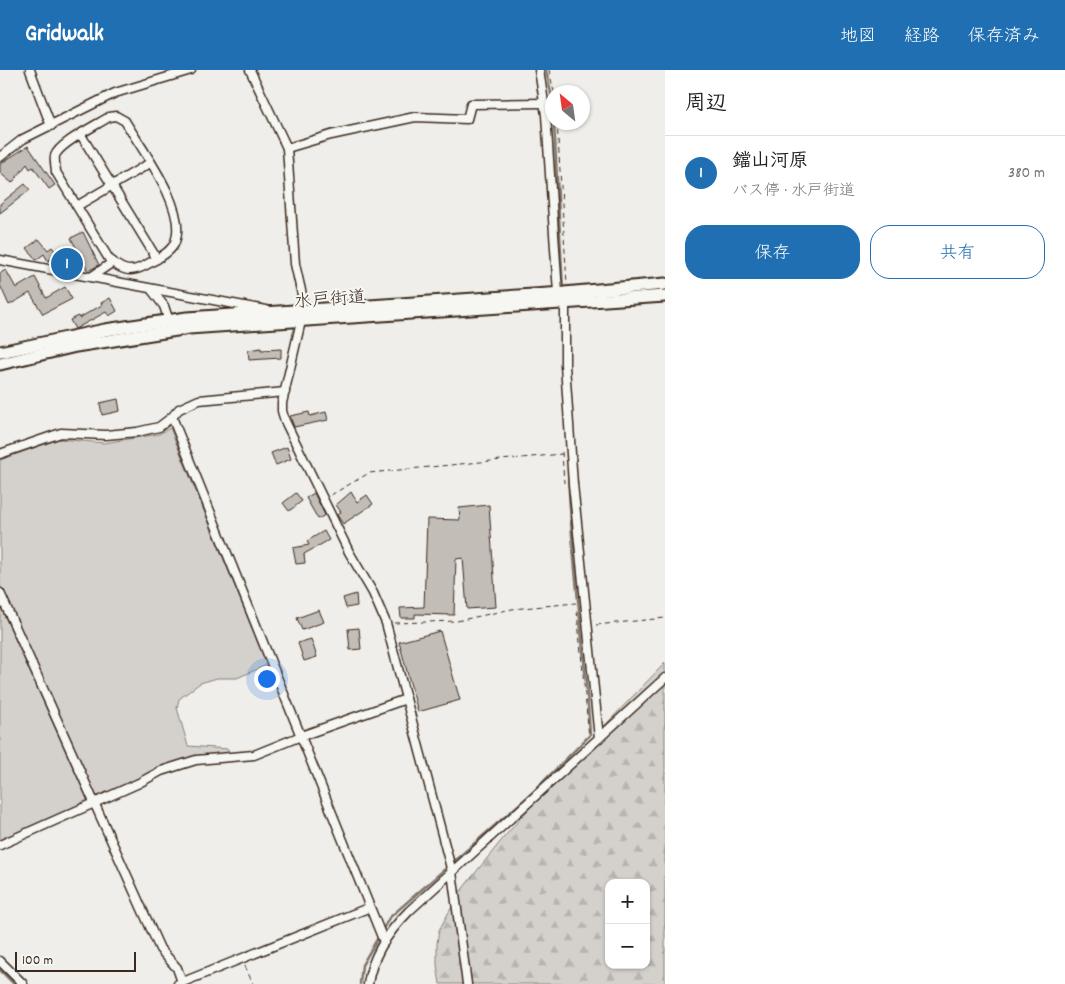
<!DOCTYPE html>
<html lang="ja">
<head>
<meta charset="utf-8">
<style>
  body { margin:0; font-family:Dekko,"Klee One",sans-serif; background:#f2f2f2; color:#202124 }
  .controls { position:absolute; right:15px; bottom:15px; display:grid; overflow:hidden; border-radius:10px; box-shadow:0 1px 4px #0004 }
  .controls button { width:45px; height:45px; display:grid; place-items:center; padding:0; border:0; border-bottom:1px solid #e0e0e0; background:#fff; color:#202124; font:25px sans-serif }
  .compass { position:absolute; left:545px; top:15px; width:45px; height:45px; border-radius:50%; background:#fff; box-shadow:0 1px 4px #0004; rotate:331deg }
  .scale { position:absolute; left:15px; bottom:12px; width:121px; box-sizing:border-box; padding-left:5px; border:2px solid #3b2a1e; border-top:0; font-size:14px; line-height:18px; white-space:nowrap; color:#3b2a1e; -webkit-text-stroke:4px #f6f6f2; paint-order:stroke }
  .you { position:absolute; left:266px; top:608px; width:18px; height:18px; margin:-12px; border:4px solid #fff; border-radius:50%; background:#1a73e8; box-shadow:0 0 0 8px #1a73e833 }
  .badge { display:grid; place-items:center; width:32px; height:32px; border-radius:50%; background:#1f6fb2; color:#fff; font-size:16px; font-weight:700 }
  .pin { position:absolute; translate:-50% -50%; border:2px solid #fff; box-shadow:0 1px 5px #0006 }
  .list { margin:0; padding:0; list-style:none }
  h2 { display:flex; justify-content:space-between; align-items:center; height:65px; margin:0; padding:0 20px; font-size:21px }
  h2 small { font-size:16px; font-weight:400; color:#757577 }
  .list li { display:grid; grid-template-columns:32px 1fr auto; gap:15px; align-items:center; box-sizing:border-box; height:75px; padding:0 20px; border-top:1px solid #e0e0e0 }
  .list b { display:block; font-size:19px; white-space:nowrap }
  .list p { margin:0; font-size:16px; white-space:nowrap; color:#757577 }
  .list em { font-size:16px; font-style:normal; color:#757577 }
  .actions { display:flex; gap:10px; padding:15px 20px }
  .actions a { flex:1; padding:11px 0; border:1px solid #1f6fb2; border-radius:20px; text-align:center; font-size:18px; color:#1f6fb2 }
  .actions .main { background:#1f6fb2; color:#fff }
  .map { position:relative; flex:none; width:665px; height:914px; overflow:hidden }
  header { display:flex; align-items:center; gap:30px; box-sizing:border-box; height:70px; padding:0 25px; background:#1f6fb2; color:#fff }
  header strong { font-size:24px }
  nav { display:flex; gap:28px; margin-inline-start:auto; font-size:18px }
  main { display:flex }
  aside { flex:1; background:#fff }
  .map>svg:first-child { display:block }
  .grass { fill:#d4d1cc; stroke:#887e75 }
  .forest { fill:url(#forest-firs); stroke:#887e75; fill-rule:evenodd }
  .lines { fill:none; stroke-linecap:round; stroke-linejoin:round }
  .stream { stroke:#81766d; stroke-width:2.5 }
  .building { fill:#c2bdb7; stroke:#3b2a1e }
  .minor-casing { stroke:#3b2a1e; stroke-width:11 }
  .highway-casing { stroke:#3b2a1e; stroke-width:15 }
  .path { stroke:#3b2a1e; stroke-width:1; stroke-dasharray:5 4; stroke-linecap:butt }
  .minor { stroke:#f6f6f2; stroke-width:8 }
  .highway { stroke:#f6f6f2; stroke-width:11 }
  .labels { text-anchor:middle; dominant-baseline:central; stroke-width:4; stroke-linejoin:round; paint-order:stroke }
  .street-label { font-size:18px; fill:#3b2a1e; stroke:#f6f6f2 }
</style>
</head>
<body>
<header>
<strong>Gridwalk</strong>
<nav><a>地図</a><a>経路</a><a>保存済み</a></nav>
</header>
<main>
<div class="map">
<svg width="665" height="914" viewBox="0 0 665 914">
  <defs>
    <pattern id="forest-firs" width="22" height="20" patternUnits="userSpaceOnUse" patternTransform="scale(1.25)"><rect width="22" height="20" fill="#d4d1cc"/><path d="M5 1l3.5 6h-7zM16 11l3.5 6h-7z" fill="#b7b4af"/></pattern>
  </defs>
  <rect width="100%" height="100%" fill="#efeeea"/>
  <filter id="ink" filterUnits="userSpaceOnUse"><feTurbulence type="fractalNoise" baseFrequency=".02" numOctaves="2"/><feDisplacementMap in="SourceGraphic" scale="10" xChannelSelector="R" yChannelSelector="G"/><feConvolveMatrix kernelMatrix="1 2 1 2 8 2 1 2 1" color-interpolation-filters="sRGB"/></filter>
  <g filter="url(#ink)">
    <g class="grass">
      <path d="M 170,358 L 267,595 L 237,608 L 217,608 L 200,613 L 179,629 L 177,638 L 188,676 L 228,679 L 230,684 L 198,687 L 158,697 L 143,707 L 96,728 L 0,515 L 0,390 L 59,369 L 104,373 L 159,364 Z"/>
      <path d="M 0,536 L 88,731 L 0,770 Z"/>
    </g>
    <path class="forest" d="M 665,593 L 665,914 L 440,914 L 437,895 L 437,873 L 439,860 L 460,822 L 505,766 L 582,679 ZM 609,813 L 646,813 L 646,895 L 609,895 Z"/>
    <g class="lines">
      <g class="stream">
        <path d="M 546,0 L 552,28"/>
        <path d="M 554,52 L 563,221"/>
        <path d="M 382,861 L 389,848 L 532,723 L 590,665 C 585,577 571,489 568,401"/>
        <path d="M 0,900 L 14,914"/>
        <path d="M 360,914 L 362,895 L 379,866"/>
      </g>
    </g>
    <g class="building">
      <path d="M 28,76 L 55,115 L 49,119 L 33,97 L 30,99 L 27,94 L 12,113 L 0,103 L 0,94 Z"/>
      <path d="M 25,114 L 30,120 L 0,143 L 0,134 Z"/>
      <path d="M 83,162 L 99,195 L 88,201 L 71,168 Z"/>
      <path d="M 39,169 L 48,180 L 52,177 L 57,184 L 48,191 L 44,184 L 36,190 L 27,178 Z"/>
      <path d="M 6,200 L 16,218 L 35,207 L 46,228 L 65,217 L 72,229 L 43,244 L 30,223 L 9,235 L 0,215 L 0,203 Z"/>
      <path d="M 110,228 L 117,241 L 109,246 L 106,242 L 75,259 L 70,250 L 78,246 L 79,248 L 102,235 L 101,233 Z"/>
      <path d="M 261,278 L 261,280 L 281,279 L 281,288 L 249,290 L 248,280 Z"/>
      <path d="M 118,329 L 120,341 L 102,345 L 100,333 Z"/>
      <path d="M 309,342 L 310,346 L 326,342 L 328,350 L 294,357 L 290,346 Z"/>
      <path d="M 287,377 L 291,389 L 276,395 L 271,383 Z"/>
      <path d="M 351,422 L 357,432 L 367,425 L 373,434 L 343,454 L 337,445 L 341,442 L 336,435 Z"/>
      <path d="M 296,423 L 302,431 L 289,441 L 283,433 Z"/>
      <path d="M 314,423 L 325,445 L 318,449 L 306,428 Z"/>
      <path d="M 489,435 L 496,537 L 467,539 L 463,488 L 456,489 L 454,545 L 415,544 L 415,548 L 401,548 L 400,538 L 424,537 L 427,449 L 460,450 L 459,438 Z"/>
      <path d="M 324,461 L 329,470 L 304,484 L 305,493 L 296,494 L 293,478 L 309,475 L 307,471 Z"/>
      <path d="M 356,524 L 357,536 L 346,538 L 343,528 Z"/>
      <path d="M 319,540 L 324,552 L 302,560 L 297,548 Z"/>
      <path d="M 359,558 L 361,579 L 350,580 L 348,559 Z"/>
      <path d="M 440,561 L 460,630 L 418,642 L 399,572 Z"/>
      <path d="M 311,569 L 317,587 L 304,591 L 298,573 Z"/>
    </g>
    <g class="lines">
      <g class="minor-casing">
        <g id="minor">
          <path d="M 30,0 L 51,56"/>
          <path d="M 250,0 L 287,78 L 295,194 L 302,225 L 301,251 L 282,333 L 282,341 L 285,351 L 349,482 L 373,523 L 386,553 L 452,802 L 467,914"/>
          <path d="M 539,0 L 546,45 L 558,223"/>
          <path d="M 116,46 L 125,51 C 142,80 188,139 175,172 C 171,183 156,189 146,195 C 130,204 121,200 109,189 L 56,102 C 56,97 54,91 55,86 C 59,73 97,55 109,47 Z"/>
          <path d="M 81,65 L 157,189"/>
          <path d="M 287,78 L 331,65 L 415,47 L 467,49 L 471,34 L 545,33"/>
          <path d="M 0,87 L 23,69 L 115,23 L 191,0"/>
          <path d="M 77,136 L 150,93"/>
          <path d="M 0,190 L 266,240"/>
          <path d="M 91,207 L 113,192"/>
          <path d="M 151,219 L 164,236 L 170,254"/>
          <path d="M 565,229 L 565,295 L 573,414 L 599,668"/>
          <path d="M 172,347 L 384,872"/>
          <path d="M 0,384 L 61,363 L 106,365 L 137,362 L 159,357 L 172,347 L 179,339 L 199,330 L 285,322"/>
          <path d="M 0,523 L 160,879 L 177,898 L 182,912"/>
          <path d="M 0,775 L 139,713 L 161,701 L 196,690 L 254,685 L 301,666 L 406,629"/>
          <path d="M 0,891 L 23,914"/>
          <path d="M 178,914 L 368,838"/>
          <path d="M 368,914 C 372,885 389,861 409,841 L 665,608"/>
        </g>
      </g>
      <g class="highway-casing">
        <g id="highway">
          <path d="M 0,282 L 105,260 L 187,248 L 564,223 L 665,214"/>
          <path d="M 0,294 L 76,276 L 189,258 L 665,226"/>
        </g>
      </g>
      <g class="path">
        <path d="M 549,0 L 554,22"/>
        <path d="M 557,52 L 567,214"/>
        <path d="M 562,382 L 564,413"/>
        <path d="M 331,425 L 369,403 L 562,384"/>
        <path d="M 577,541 L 589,667"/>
        <path d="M 394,553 L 457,551 L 512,539 L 576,533"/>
        <path d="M 596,555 L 665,548"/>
        <path d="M 245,896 L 253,914"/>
      </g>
      <use href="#minor" class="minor"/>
      <use href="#highway" class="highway"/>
    </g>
  </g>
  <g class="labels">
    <g class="street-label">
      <text transform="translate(330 231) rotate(-4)">水戸街道</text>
    </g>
  </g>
</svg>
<div class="controls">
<button>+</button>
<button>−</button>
</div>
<svg class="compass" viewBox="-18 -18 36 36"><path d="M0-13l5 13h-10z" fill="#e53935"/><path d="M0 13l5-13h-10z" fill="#757577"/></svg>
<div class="scale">100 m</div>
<div class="you"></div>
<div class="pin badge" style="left:67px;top:194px">1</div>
</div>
<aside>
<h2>周辺<small></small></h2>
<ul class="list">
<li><span class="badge">1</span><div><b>鐺山河原</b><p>バス停 · 水戸街道</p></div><em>380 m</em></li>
</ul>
<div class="actions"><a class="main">保存</a><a>共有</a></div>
</aside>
</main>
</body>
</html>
